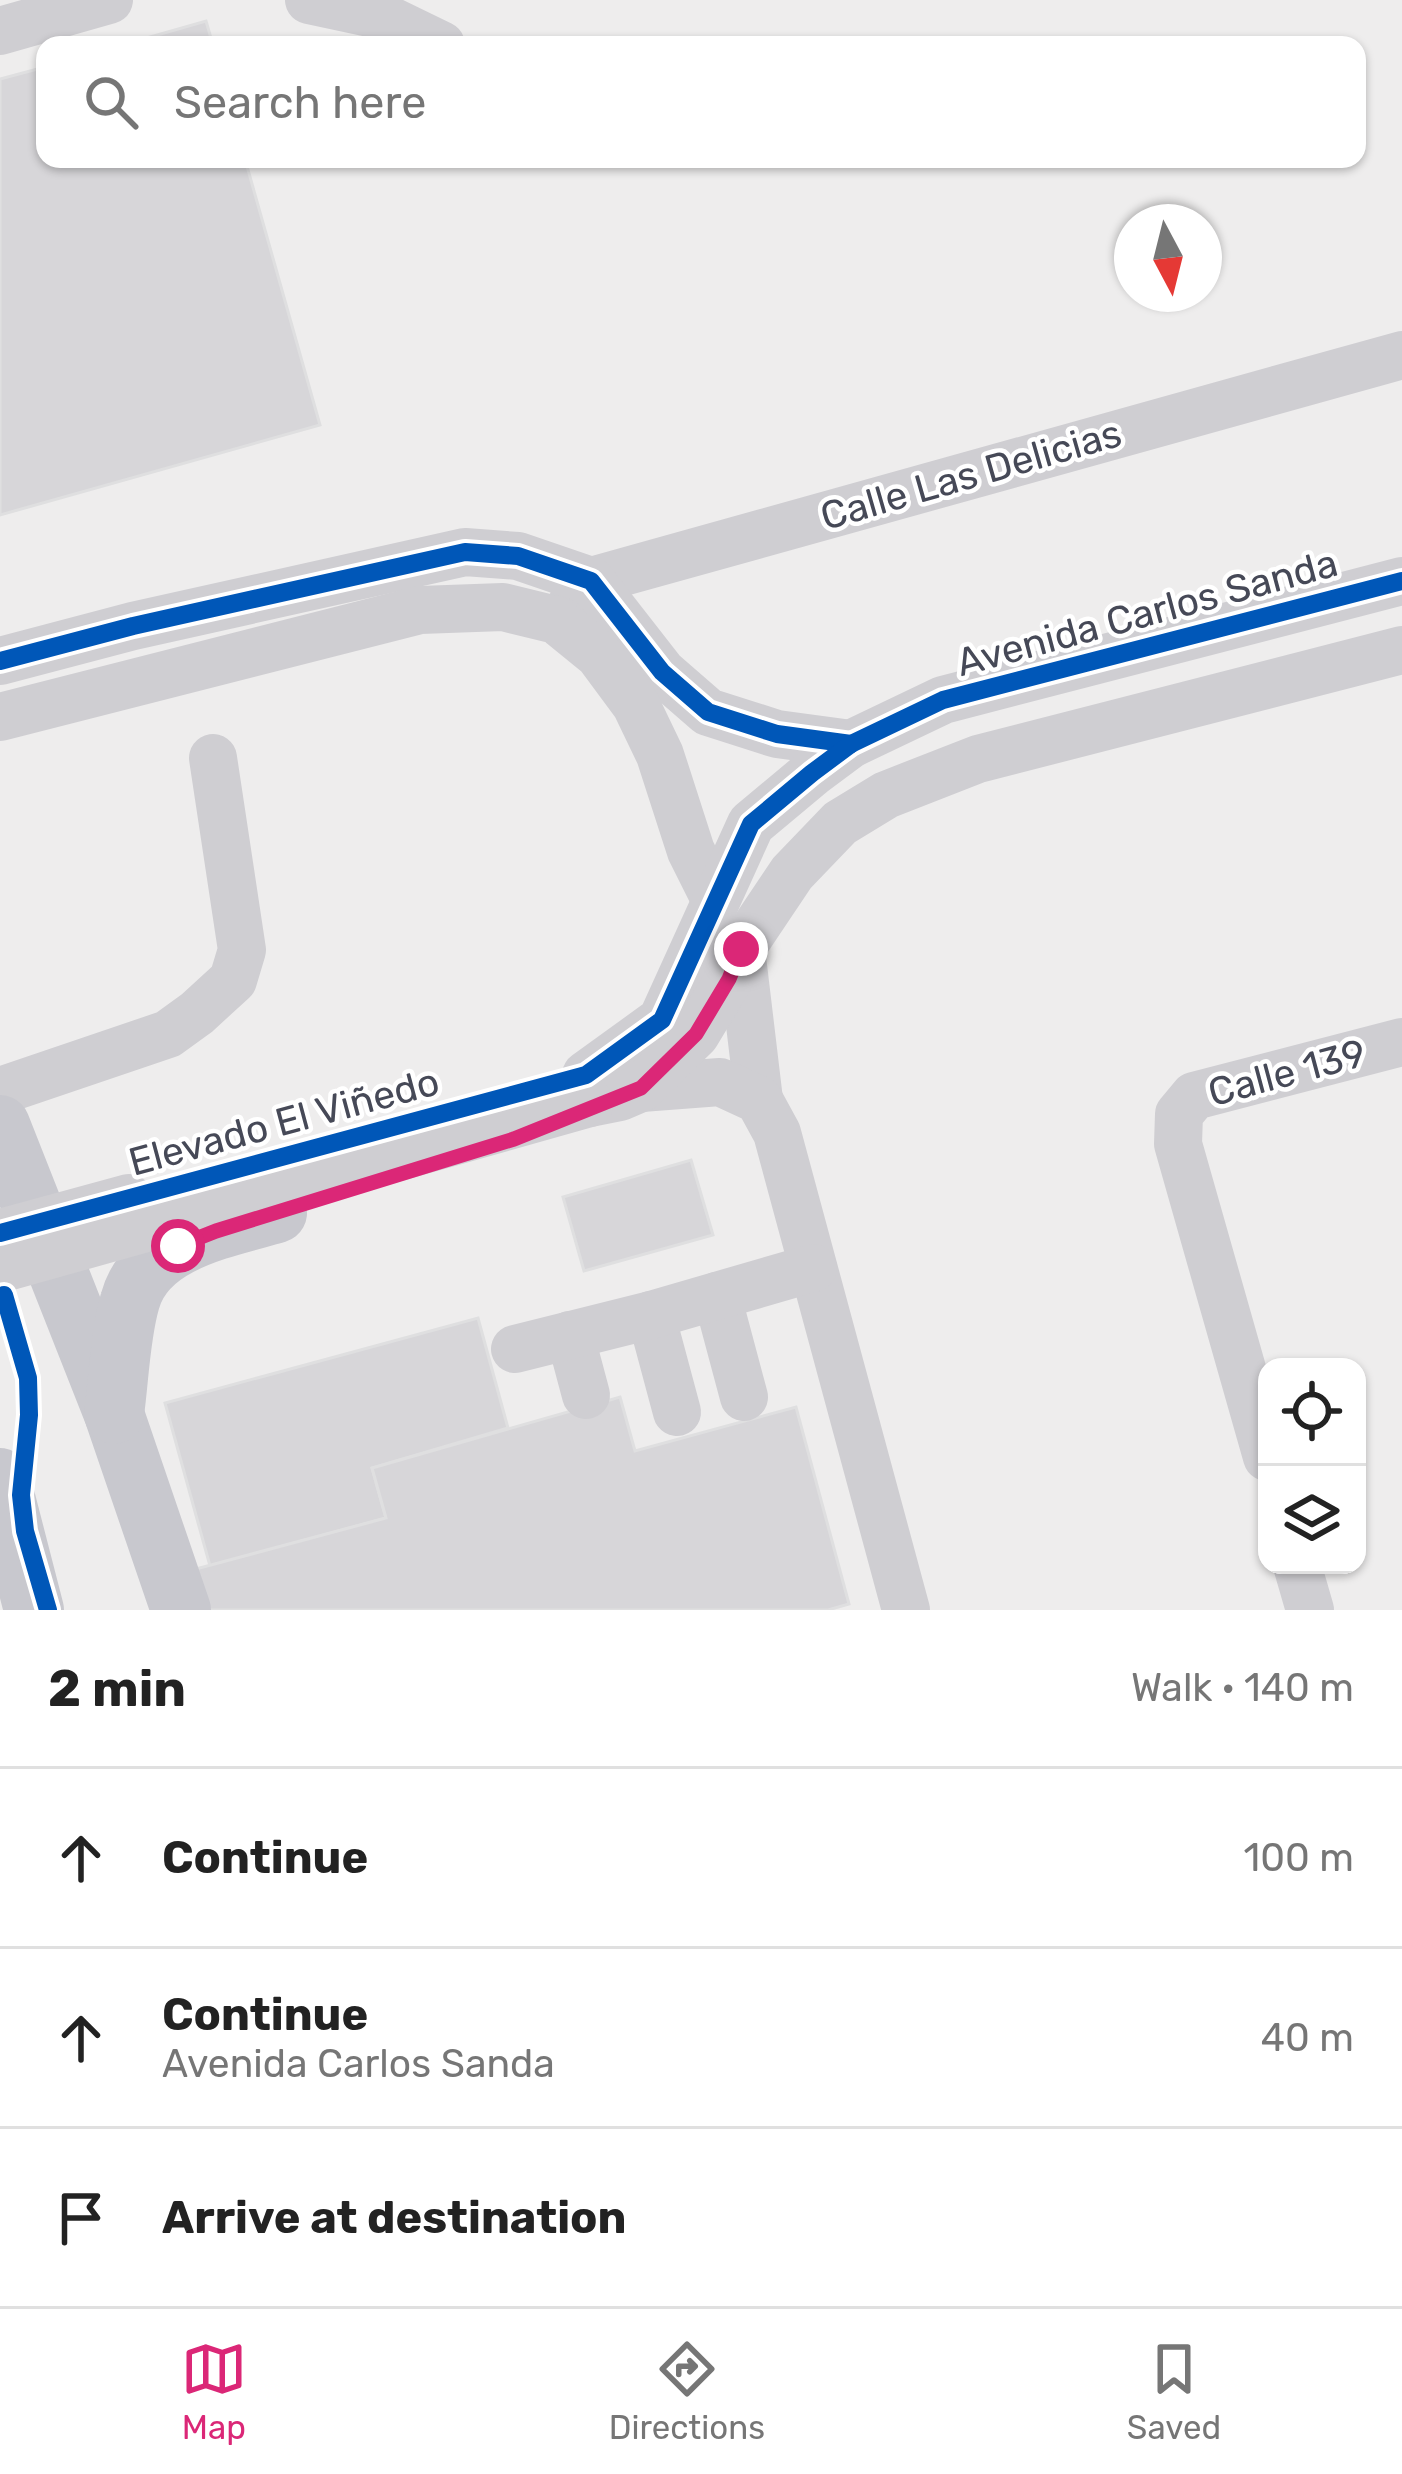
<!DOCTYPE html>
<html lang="en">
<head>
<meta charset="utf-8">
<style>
  body { margin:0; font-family:Rubik,sans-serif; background:#f6f6f6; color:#222 }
  .controls { position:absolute; right:36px; bottom:36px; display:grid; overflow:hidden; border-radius:24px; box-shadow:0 3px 9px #0004 }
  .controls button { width:108px; height:108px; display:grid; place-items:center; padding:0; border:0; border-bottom:3px solid #e0e0e0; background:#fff; color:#222; font:60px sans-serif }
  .compass { position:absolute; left:1114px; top:204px; width:108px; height:108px; border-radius:50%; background:#fff; box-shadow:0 3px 9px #0004; rotate:173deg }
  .stop { position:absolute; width:36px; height:36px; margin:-27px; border:9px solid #db2777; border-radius:50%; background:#fff }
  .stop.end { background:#db2777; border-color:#fff; box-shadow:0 3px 12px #0008 }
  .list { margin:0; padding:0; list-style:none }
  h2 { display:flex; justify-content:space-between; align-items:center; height:156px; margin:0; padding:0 48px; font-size:51px }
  h2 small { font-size:39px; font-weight:400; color:#767676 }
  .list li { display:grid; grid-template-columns:78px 1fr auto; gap:36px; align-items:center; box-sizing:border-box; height:180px; padding:0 48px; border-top:3px solid #e0e0e0 }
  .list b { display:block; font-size:45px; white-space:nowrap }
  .list p { margin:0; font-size:39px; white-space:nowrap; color:#767676 }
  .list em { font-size:39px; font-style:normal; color:#767676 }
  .icon { flex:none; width:66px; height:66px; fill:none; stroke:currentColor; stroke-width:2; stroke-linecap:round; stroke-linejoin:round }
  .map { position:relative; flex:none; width:1402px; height:1610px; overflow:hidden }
  .search { position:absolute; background:#fff; box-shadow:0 3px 9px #0004; left:36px; right:36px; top:36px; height:132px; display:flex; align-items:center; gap:30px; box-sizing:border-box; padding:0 42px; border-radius:24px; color:#767676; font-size:45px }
  .sheet { height:696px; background:#fff }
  nav { display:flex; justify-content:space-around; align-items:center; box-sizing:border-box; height:168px; border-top:3px solid #e0e0e0; background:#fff; font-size:33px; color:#767676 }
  nav a { display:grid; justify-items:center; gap:6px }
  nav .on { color:#db2777 }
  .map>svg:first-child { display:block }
  .building { fill:#d7d6d9; stroke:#dfdfe0; stroke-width:3 }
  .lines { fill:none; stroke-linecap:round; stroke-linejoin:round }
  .minor { stroke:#cfced2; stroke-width:48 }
  .major { stroke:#c8c8ce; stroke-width:60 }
  .minor-bridge { stroke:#cfced2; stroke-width:48 }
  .cycleway-casing { stroke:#fff; stroke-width:26 }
  .cycleway { stroke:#0057b8; stroke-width:18 }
  .route { stroke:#db2777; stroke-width:15 }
  .labels { text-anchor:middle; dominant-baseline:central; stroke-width:9; stroke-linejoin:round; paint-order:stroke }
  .street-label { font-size:39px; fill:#464957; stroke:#fff }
</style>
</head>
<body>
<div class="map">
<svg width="1402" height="1610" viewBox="0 0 1402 1610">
  <rect width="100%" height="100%" fill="#eeeded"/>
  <g class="building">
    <path d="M 206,21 L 213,45 L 122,45 Z"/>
    <path d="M 45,67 L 45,159 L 245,159 L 320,425 L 0,515 L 0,79 Z"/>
    <path d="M 691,1160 L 713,1235 L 584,1271 L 563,1197 Z"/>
    <path d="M 478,1318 L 508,1428 L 372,1468 L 386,1518 L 210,1566 L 165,1403 Z"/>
    <path d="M 620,1397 L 635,1451 L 796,1407 L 849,1604 L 828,1610 L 203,1610 L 192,1570 L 386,1518 L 372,1468 Z"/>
  </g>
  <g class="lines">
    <g class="minor">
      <path d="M 309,0 L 379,15 L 441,45"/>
      <path d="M 0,31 L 109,0"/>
      <path d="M 572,603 L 591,581 L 1402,355"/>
      <path d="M 0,661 L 133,626 L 465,552 L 518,556 L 591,581 L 662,672 L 708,712 L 777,734 L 851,744"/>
      <path d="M 0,717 L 420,610 L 503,607 L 556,620 L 599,655 L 636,705 L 660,755 L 691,851 L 715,899"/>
      <path d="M 741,949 L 759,1100"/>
      <path d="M 586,1075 L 662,1020 L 751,824 L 812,773 L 851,744 L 943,700 L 1402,581"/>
      <path d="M 641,1088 L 720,1082 L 759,1100 L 777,1133 L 906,1610"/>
      <path d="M 0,1091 L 168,1034 L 197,1013 L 233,980 L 242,950 L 213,758"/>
      <path d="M 590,1103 L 620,1097 L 641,1088 L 696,1034 L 729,979 L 741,949 L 792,873 L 840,823 L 886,795 L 978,759 L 1402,650"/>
      <path d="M 717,1296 L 744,1397"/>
      <path d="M 651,1315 L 677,1412"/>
      <path d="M 570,1335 L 586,1395"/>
      <path d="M 515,1349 L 651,1315 L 813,1268"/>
      <path d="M 1267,1457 L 1178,1144 L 1179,1114 L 1194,1096 L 1402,1042"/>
      <path d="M 1297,1565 L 1310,1610"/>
    </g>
    <g class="major">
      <path d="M 0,1125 L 114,1414 L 181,1610"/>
      <path d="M 114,1414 C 119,1378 120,1335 130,1301 C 146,1241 226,1228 277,1213"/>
      <path d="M 0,1478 L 34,1610"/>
    </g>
    <g class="minor-bridge">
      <path d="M 0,1233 L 129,1198"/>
      <path d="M 0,1269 L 590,1103"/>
    </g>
    <g class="cycleway-casing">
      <g id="cycleway">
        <path d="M 0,661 L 133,626 L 465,552 L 518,556 L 591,581 L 662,672 L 708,712 L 777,734 L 851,744"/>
        <path d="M 0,1233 L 586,1075 L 662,1020 L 751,824 L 812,773 L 851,744 L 943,700 L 1402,581"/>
        <path d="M 4,1295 L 28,1378 L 29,1415 L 21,1495 L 25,1531 L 48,1610"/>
      </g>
    </g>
    <use href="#cycleway" class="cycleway"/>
  </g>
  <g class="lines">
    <path class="route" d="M 178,1246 L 216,1231 L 514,1139 L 641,1088 L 696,1034 L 729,979 L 741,949"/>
  </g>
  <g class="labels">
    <g class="street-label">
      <text transform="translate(971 475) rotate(-16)">Calle Las Delicias</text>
      <text transform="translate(1147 613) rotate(-15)">Avenida Carlos Sanda</text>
      <text transform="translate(1287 1073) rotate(-15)">Calle 139</text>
      <text transform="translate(284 1122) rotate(-15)">Elevado El Viñedo</text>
    </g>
  </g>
</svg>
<div class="controls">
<button><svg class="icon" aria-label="locate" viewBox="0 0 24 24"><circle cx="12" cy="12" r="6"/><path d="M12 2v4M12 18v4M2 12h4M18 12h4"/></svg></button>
<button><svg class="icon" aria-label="layers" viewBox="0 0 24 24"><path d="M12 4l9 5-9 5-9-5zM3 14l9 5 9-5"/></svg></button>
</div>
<svg class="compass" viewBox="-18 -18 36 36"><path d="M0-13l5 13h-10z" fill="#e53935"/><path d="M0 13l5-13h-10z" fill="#767676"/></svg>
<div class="stop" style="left:178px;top:1246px"></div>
<div class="stop end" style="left:741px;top:949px"></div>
<div class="search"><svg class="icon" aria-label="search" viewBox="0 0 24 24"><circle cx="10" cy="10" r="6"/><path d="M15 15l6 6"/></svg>Search here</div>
</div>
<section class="sheet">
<h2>2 min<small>Walk · 140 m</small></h2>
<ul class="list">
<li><svg class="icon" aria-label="ahead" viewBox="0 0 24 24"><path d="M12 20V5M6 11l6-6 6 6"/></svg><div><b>Continue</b></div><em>100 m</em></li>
<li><svg class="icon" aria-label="ahead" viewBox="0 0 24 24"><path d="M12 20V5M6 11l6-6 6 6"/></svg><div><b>Continue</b><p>Avenida Carlos Sanda</p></div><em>40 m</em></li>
<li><svg class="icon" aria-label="arrive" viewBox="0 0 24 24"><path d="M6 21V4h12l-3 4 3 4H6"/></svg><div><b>Arrive at destination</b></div></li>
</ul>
</section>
<nav>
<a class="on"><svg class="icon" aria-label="map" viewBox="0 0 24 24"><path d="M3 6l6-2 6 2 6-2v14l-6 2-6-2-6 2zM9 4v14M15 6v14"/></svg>Map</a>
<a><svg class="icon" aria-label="directions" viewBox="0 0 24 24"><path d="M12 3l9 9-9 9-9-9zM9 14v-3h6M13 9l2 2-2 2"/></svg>Directions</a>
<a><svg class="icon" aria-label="saved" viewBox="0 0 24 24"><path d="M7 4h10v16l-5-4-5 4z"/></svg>Saved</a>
</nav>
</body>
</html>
